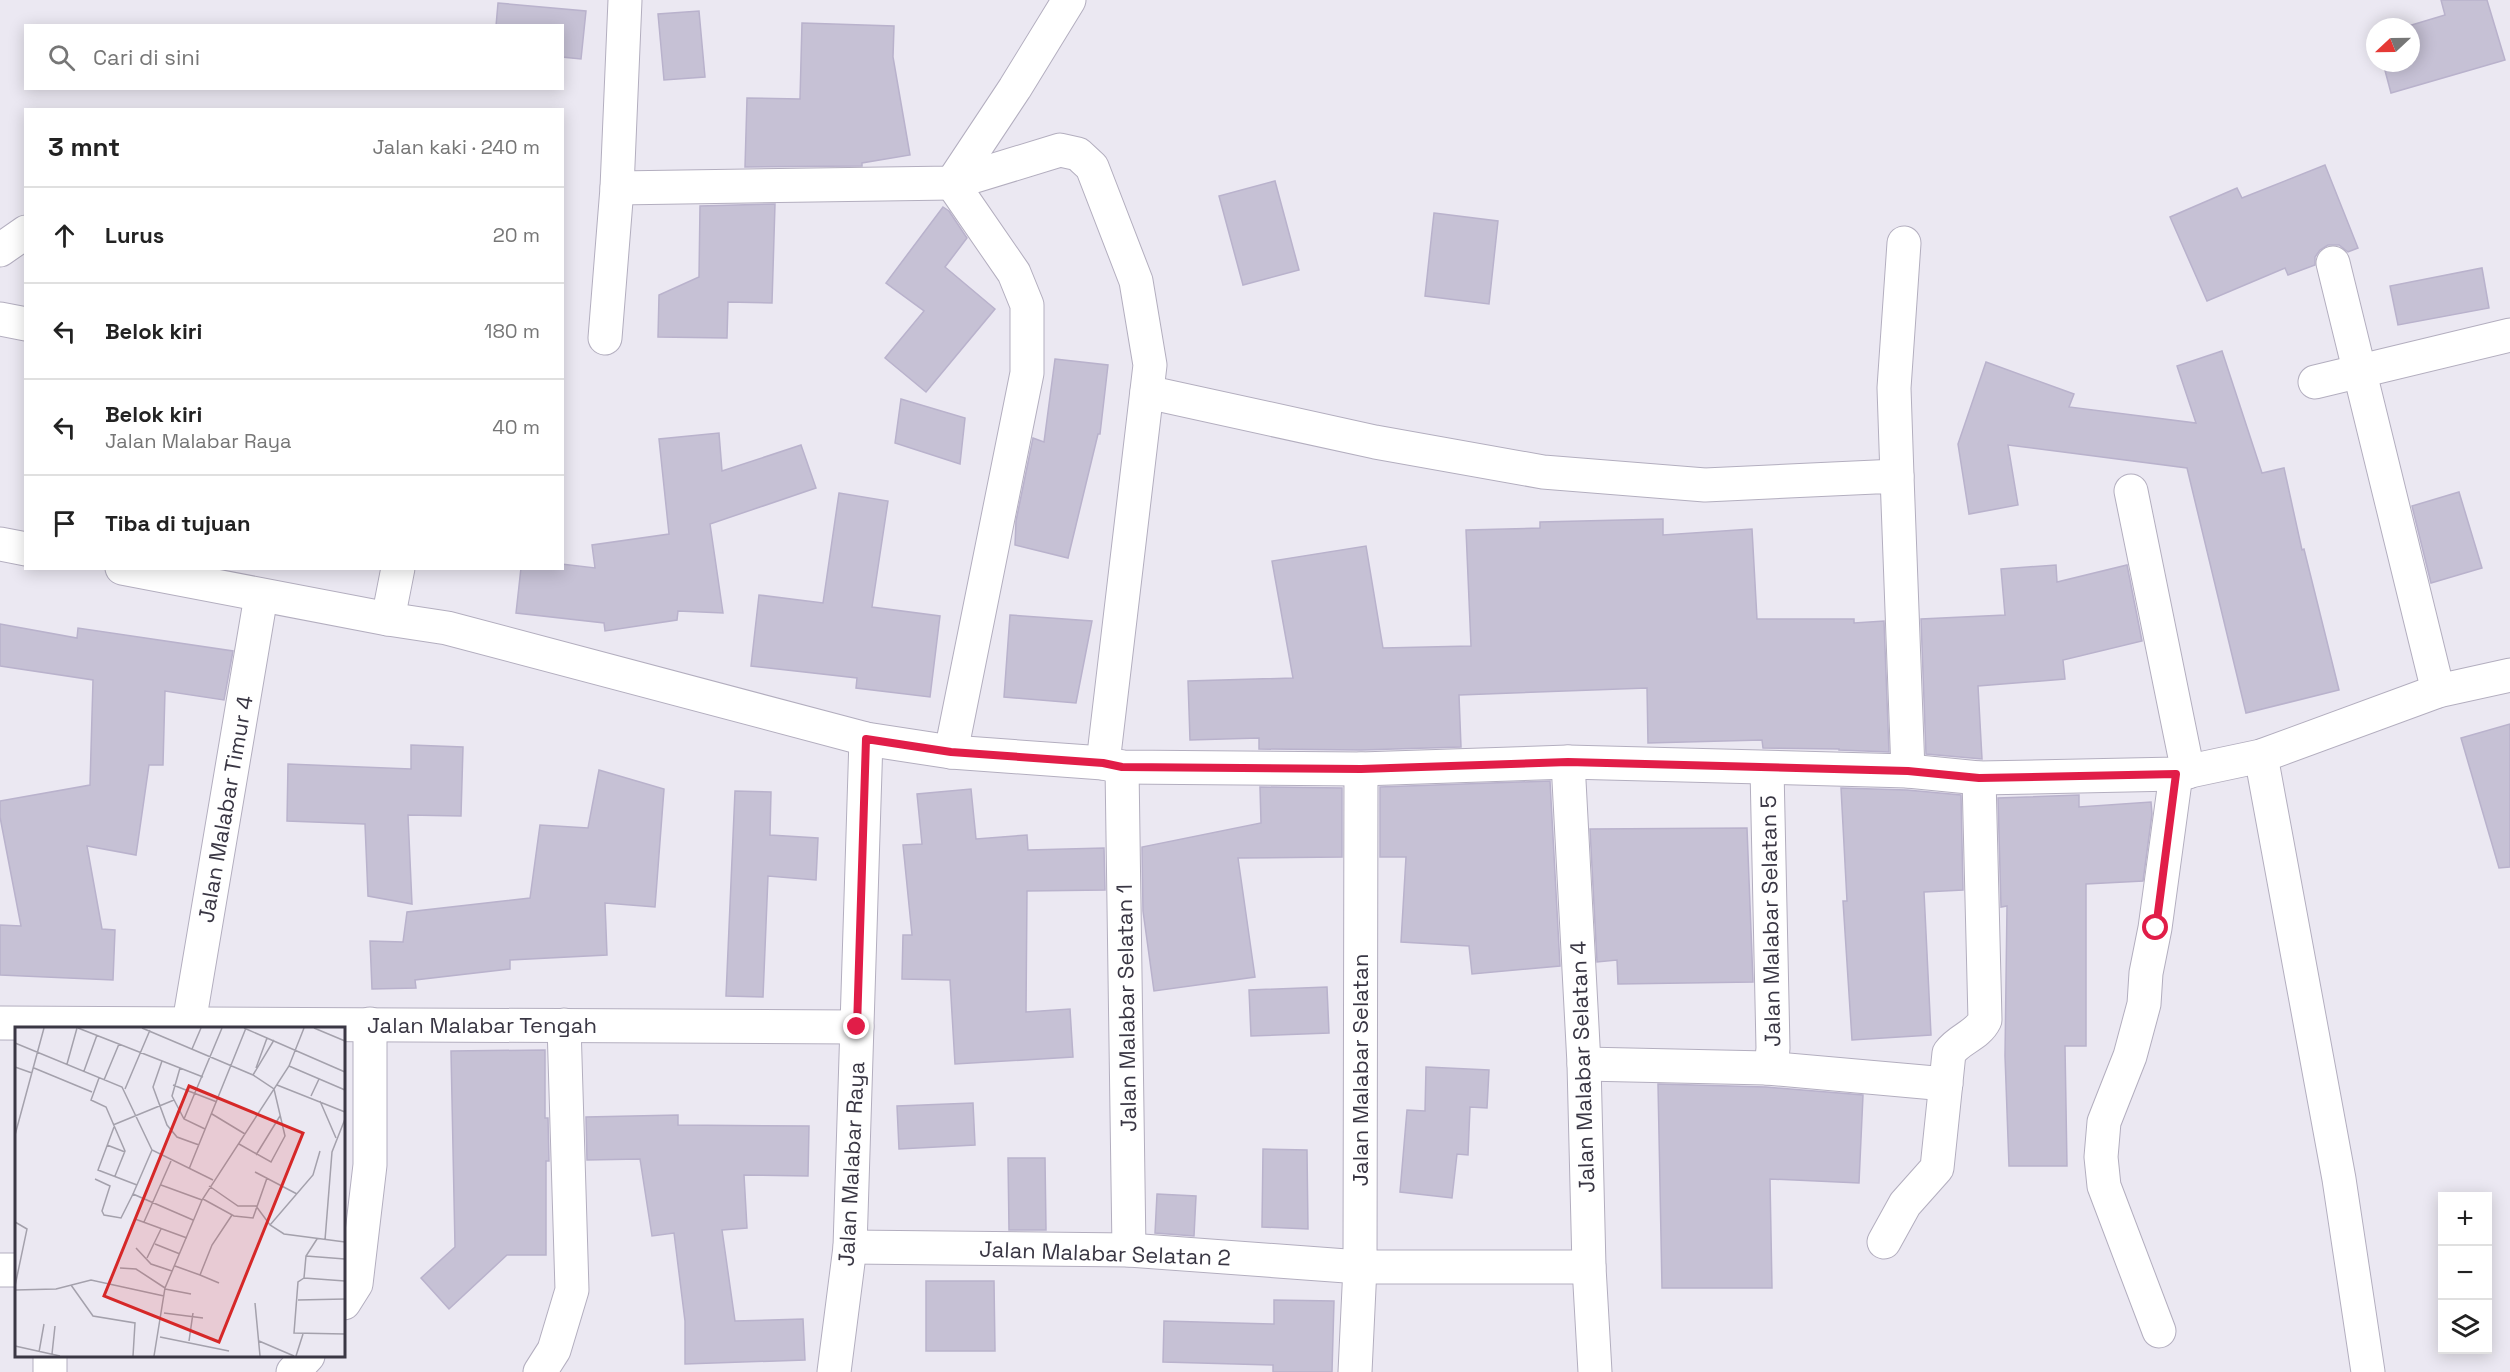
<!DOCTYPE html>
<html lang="id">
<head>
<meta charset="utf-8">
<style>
  body { margin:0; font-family:"Space Grotesk",sans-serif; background:#f2f2f2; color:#222 }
  .controls { position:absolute; right:18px; bottom:18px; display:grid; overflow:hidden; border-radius:0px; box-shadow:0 3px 15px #0003 }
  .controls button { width:54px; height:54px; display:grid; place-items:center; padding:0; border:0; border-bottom:2px solid #e0e0e0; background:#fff; color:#222; font:30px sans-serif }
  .compass { position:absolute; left:2366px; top:18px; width:54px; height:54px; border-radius:50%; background:#fff; box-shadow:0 3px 15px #0003; rotate:248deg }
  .stop { position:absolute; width:18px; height:18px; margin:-14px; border:4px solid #e11d48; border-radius:50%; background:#fff }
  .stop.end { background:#e11d48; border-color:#fff; box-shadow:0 2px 6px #0008 }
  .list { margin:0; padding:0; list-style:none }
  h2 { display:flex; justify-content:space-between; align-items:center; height:78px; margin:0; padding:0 24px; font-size:26px }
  h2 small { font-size:20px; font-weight:400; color:#767676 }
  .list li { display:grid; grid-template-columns:39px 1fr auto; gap:18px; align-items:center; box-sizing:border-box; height:96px; padding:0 24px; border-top:2px solid #e0e0e0 }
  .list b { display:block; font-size:22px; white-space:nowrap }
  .list p { margin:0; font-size:20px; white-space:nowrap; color:#767676 }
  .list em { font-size:20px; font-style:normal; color:#767676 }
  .icon { flex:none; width:33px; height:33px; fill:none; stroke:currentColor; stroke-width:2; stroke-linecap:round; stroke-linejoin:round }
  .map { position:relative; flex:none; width:2510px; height:1372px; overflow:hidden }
  .search { position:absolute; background:#fff; box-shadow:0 3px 15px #0003; left:24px; top:24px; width:540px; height:66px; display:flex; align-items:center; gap:15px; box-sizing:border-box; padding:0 21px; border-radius:0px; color:#767676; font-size:22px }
  .panel { position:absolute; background:#fff; box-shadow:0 3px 15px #0003; left:24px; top:108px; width:540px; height:462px; border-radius:0px }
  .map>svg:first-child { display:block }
  .building { fill:#c6c1d5; stroke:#b9b2cc; stroke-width:1.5 }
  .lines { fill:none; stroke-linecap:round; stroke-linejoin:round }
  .minor-casing { stroke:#b3aebf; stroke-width:35 }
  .tertiary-casing { stroke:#b3aebf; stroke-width:35 }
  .minor { stroke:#fff; stroke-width:33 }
  .tertiary { stroke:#fff; stroke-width:33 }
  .route { stroke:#e11d48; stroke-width:8 }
  .labels { text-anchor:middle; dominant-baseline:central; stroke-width:4.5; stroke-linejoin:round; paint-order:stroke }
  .street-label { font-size:22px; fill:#3a3744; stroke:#fff }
  .inset-road { fill:none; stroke:#a4a1ac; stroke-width:1.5 }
  .view { fill:#d62828; fill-opacity:0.15; stroke:#d62828; stroke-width:3 }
  .inset-edge { fill:none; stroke:#3a3744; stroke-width:3 }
</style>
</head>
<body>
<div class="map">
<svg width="2510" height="1372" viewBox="0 0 2510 1372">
  <rect width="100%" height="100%" fill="#ebe8f2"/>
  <g class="building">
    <path d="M 2441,0 L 2487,0 L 2505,60 L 2391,93 L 2383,63 L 2411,63 L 2411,27 L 2405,27 L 2445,15 Z"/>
    <path d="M 498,3 L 586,11 L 581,59 L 562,57 L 562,26 L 496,26 Z"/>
    <path d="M 699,11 L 705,77 L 664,80 L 658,14 Z"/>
    <path d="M 802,23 L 894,26 L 893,57 L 910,155 L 862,163 L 862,166 L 745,167 L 747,98 L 800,99 Z"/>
    <path d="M 2325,165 L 2358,248 L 2348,252 L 2339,245 L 2328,245 L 2320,250 L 2315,257 L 2315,265 L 2288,275 L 2285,268 L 2207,301 L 2170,217 L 2237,188 L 2242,198 Z"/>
    <path d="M 1275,181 L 1299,270 L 1243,285 L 1219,196 Z"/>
    <path d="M 775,204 L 772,303 L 728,302 L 727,338 L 658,337 L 659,295 L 699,277 L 700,206 Z"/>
    <path d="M 943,207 L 949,211 L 967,238 L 945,267 L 995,309 L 926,392 L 885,358 L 924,311 L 886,283 Z"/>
    <path d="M 1434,213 L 1498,221 L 1489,304 L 1425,296 Z"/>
    <path d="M 2482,268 L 2489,308 L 2398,325 L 2390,286 Z"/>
    <path d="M 2222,351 L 2262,473 L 2284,468 L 2302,550 L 2304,549 L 2339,690 L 2246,713 L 2187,468 L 2008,445 L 2018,505 L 1969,514 L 1958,444 L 1986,362 L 2074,394 L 2069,407 L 2196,423 L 2177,366 Z"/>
    <path d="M 1055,359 L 1108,365 L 1100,434 L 1098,434 L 1068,558 L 1015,545 L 1016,521 L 1033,438 L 1044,442 Z"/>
    <path d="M 901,399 L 965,418 L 960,464 L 895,443 Z"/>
    <path d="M 719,433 L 722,471 L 801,445 L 816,488 L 710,524 L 723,613 L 678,611 L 677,620 L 605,631 L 604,623 L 516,613 L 521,568 L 562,568 L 562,564 L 595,568 L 592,545 L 669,534 L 659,439 Z"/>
    <path d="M 2459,492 L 2482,568 L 2431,583 L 2412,506 Z"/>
    <path d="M 839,493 L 888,501 L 872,607 L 940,616 L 930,697 L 856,688 L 857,678 L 751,666 L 759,595 L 823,603 Z"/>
    <path d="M 1663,519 L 1663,535 L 1752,529 L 1757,619 L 1854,619 L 1854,623 L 1884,621 L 1889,752 L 1839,750 L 1839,749 L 1763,748 L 1762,740 L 1648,743 L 1647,688 L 1459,695 L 1461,747 L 1361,750 L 1259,749 L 1259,738 L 1190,740 L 1188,681 L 1293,678 L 1272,561 L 1366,546 L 1383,648 L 1471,646 L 1466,530 L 1540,528 L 1540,522 Z"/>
    <path d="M 2056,565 L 2057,582 L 2127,565 L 2142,641 L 2063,660 L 2065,679 L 1978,686 L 1982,759 L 1926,754 L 1921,619 L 2005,615 L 2001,569 Z"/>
    <path d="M 1010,615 L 1092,621 L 1076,703 L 1004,697 Z"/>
    <path d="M 0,624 L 77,638 L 78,628 L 233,651 L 224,700 L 165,691 L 163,765 L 149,765 L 136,855 L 87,846 L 102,929 L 115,930 L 113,980 L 0,975 L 0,925 L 21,926 L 0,817 L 0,801 L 90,785 L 93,680 L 0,666 Z"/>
    <path d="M 2510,724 L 2510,867 L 2499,868 L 2461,738 Z"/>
    <path d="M 411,745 L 463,747 L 461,816 L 408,815 L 412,904 L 368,896 L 365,824 L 287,821 L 288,764 L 411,769 Z"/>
    <path d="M 599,770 L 664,789 L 655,907 L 605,903 L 607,955 L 510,960 L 510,969 L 415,980 L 416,988 L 372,989 L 370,941 L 403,942 L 407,912 L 530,898 L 540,825 L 588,828 Z"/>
    <path d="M 1550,781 L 1560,966 L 1472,974 L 1469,946 L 1401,942 L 1406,857 L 1380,857 L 1380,787 Z"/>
    <path d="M 1260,787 L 1342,788 L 1342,857 L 1238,858 L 1255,977 L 1154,991 L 1143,911 L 1142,847 L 1261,823 Z"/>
    <path d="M 1841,788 L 1907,790 L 1961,795 L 1963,890 L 1924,892 L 1931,1035 L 1852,1040 L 1843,901 L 1847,901 Z"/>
    <path d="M 971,789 L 976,839 L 1027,835 L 1028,850 L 1104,848 L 1105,890 L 1027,891 L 1026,1012 L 1070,1009 L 1073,1057 L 955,1064 L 950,980 L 902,979 L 903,935 L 912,935 L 903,845 L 922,844 L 917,794 Z"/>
    <path d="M 735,791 L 771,792 L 770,835 L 818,838 L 816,880 L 768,876 L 763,997 L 726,996 Z"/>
    <path d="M 2079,795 L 2079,807 L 2151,802 L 2152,814 L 2143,881 L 2086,884 L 2086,1046 L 2065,1046 L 2067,1166 L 2009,1166 L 2005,1056 L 2007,906 L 2001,907 L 1998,798 Z"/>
    <path d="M 1747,828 L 1753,982 L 1618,984 L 1617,960 L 1597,962 L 1590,829 Z"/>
    <path d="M 1327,987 L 1329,1033 L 1251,1036 L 1249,990 Z"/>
    <path d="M 545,1050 L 545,1118 L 548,1118 L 549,1161 L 546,1161 L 546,1255 L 507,1255 L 449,1309 L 421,1278 L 455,1247 L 451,1051 Z"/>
    <path d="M 1426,1067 L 1489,1070 L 1487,1108 L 1470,1107 L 1468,1155 L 1457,1154 L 1452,1198 L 1400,1192 L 1407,1110 L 1425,1111 Z"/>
    <path d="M 1658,1084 L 1766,1087 L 1863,1095 L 1859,1183 L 1770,1179 L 1772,1288 L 1662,1288 Z"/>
    <path d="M 973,1103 L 975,1145 L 899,1149 L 897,1106 Z"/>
    <path d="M 678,1115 L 678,1125 L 809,1126 L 808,1176 L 744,1175 L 747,1228 L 722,1230 L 735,1321 L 803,1319 L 805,1360 L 685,1364 L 685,1321 L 674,1233 L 652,1236 L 640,1159 L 587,1160 L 586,1117 Z"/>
    <path d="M 1263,1149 L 1307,1150 L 1308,1229 L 1262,1227 Z"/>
    <path d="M 1008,1158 L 1045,1158 L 1046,1230 L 1009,1230 Z"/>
    <path d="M 1157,1194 L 1196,1196 L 1194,1236 L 1155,1233 Z"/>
    <path d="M 926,1281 L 994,1281 L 995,1351 L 926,1351 Z"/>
    <path d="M 1274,1300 L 1334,1301 L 1332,1372 L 1273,1372 L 1273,1365 L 1163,1362 L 1164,1321 L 1274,1324 Z"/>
  </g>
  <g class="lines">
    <g class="minor-casing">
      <g id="minor">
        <path d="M 617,188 L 952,183 L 1060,150 L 1078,154 L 1092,167 L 1136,281 L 1150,365 L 1103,763"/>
        <path d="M 0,250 L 26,232"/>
        <path d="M 2333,263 L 2438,691"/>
        <path d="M 0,319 L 26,324"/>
        <path d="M 605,338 L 617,188 L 625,0"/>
        <path d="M 2315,382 L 2510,335"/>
        <path d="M 1147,392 L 1375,442 L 1543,472 L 1705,485 L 1897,476 L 1908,771"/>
        <path d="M 1897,476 L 1894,388 L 1904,243"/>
        <path d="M 2131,491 L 2188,772"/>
        <path d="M 388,619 L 398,568"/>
        <path d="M 951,752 L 1027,373 L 1027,305 L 1014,273 L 952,183 L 1015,88 L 1069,0"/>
        <path d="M 2261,756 L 2339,1179 L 2368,1372"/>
        <path d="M 1568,762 L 1584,1064 L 1589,1267 L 1595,1372"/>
        <path d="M 1122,767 L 1129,1250"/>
        <path d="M 0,1023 L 857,1027"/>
        <path d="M 189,1023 L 261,596"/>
        <path d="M 1584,1064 L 1767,1068 L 1946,1084"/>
        <path d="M 1767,1068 L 1772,1059 L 1773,1048 L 1767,769"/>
        <path d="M 1884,1242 L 1905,1204 L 1937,1168 L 1949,1053 C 1960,1038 1977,1036 1985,1020 L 1979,778"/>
        <path d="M 850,1247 L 1129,1250 L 1360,1267 L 1589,1267"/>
        <path d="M 0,1270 L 16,1270"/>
        <path d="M 344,1303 L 356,1284 L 370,1165 L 370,1024"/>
        <path d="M 2159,1331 L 2104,1186 L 2101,1157 L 2104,1122 L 2130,1056 L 2144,1004 L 2146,973 L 2155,928 L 2176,774"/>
        <path d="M 50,1356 L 50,1372"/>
        <path d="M 293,1372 L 308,1356"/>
        <path d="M 540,1372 L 554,1350 L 572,1290 L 564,1025"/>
        <path d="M 1355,1372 L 1360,1267 L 1361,769"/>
      </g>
    </g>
    <g class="tertiary-casing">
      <g id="tertiary">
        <path d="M 0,544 L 26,549"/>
        <path d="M 122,568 L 388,619 L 447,628 L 866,739 L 951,752 L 1103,763 L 1122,767 L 1361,769 L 1568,762 L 1908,771 L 1979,778 L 2176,774 L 2261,756 L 2438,691 L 2510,675"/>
        <path d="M 834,1372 L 850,1247 L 866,739"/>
      </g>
    </g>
    <use href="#minor" class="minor"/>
    <use href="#tertiary" class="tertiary"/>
  </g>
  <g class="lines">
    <path class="route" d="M 857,1027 L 866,739 L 951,752 L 1103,763 L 1122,767 L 1361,769 L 1568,762 L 1908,771 L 1979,778 L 2176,774 L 2156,928"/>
  </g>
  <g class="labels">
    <g class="street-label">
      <text transform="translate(225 809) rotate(-80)">Jalan Malabar Timur 4</text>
      <text transform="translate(1770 921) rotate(-91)">Jalan Malabar Selatan 5</text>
      <text transform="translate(1126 1008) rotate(-91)">Jalan Malabar Selatan 1</text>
      <text x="482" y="1025">Jalan Malabar Tengah</text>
      <text transform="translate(1582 1067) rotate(-92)">Jalan Malabar Selatan 4</text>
      <text transform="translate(1360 1070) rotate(-90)">Jalan Malabar Selatan</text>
      <text transform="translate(851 1164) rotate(-87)">Jalan Malabar Raya</text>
      <text transform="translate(1105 1253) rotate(2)">Jalan Malabar Selatan 2</text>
    </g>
  </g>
  <g transform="translate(15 1027)">
    <rect width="330" height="330" fill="#ebe8f2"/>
    <path class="inset-road" d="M 63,1 L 188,50M 127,1 L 238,48 L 259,62 L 270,109 L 256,135 L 224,117M 229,1 L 330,45M 299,1 L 330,14M 0,16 L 107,60 L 137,123 L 198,153M 177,22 L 186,1M 147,34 L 138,60 L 152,98 L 162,110 L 184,118M 52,37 L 62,1M 274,39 L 330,63M 0,40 L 17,46M 19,41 L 77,65M 165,41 L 157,69 L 169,92 L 190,102M 241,41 L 252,11M 69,44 L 82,8M 238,48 L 259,13M 84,51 L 76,73 L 91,80 L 110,124 L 100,149M 89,53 L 104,17M 158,58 L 202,75M 262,58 L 330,85M 110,62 L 135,3M 296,69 L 304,52M 305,74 L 321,111M 197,87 L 230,107M 169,92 L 207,1M 98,98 L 159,73M 99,100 L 83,143 L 122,158M 0,108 L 29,1M 92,118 L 110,125M 137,123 L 118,167 L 178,193M 241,128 L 265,89M 174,142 L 231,1M 240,145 L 282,167M 80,152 L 95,159 L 87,184 L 89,188 L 106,191 L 118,167M 146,158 L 187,173M 194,159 L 223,179 L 241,179 L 255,198 L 269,207 L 330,215M 188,172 L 219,189 L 238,191 L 252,151M 120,192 L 172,211M 0,195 L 12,202 L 0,259M 129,195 L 156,134M 255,198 L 298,148 L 305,124M 310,213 L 317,125 L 330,92M 140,217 L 165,227M 121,221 L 136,237 L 157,244M 291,229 L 330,232M 132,231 L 146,202M 160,239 L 185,248 L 197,218 L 217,188M 105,241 L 121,242 L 150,261M 185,248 L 204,256M 289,251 L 283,255 L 279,306 L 330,307M 289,251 L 291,229 L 302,212M 289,251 L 330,254M 56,258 L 78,289 L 120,296 L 118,329M 150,262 L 176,267M 0,263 L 41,262 L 76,253 L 149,269M 283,273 L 330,272M 240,276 L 245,329M 149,286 L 188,291M 145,310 L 214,324M 174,314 L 178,286M 244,314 L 279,329M 0,319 L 45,329M 24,325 L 29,297M 37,327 L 40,299M 139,329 L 150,261 L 187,173 L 274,39 L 289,1M 281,329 L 288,307"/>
    <path class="view" d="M 174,59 L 288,106 L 204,315 L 89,269 Z"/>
    <rect width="330" height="330" class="inset-edge"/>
  </g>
</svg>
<div class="controls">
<button>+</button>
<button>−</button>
<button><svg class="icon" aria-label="layers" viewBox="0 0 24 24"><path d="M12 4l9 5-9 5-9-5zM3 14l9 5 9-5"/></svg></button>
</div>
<svg class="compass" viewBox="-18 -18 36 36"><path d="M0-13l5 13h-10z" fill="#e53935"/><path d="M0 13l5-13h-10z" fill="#767676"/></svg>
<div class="stop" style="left:2156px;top:928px"></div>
<div class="stop end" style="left:857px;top:1027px"></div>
<div class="search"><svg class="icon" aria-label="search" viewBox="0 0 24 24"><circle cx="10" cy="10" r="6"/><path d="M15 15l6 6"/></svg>Cari di sini</div>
<section class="panel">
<h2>3 mnt<small>Jalan kaki · 240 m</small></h2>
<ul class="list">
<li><svg class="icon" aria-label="ahead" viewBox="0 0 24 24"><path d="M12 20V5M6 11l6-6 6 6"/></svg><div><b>Lurus</b></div><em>20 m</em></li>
<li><svg class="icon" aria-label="left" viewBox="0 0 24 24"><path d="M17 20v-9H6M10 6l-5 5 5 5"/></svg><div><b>Belok kiri</b></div><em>180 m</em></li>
<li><svg class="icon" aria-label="left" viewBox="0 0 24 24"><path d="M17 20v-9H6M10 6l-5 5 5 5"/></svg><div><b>Belok kiri</b><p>Jalan Malabar Raya</p></div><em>40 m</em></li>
<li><svg class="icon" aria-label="arrive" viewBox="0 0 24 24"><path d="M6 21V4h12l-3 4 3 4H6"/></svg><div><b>Tiba di tujuan</b></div></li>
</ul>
</section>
</div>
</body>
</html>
